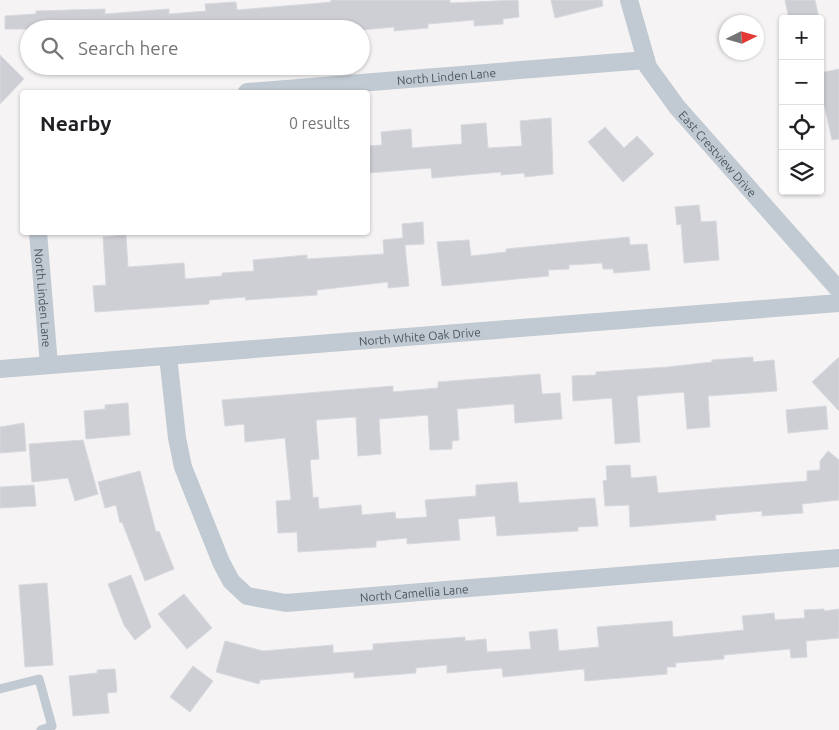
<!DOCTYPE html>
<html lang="en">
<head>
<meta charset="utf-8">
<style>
  body { margin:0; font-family:Ubuntu,sans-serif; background:#f6f6f6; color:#202124 }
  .controls { position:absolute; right:15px; top:15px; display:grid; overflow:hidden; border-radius:5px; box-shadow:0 1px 4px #0004 }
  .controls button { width:45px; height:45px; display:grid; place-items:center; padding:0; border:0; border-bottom:1px solid #e0e0e0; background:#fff; color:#202124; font:25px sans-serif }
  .compass { position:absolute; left:719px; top:15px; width:45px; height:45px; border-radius:50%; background:#fff; box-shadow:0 1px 4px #0004; rotate:85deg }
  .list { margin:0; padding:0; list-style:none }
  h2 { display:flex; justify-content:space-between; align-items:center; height:65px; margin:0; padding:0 20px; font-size:21px }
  h2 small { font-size:16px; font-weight:400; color:#757577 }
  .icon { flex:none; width:28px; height:28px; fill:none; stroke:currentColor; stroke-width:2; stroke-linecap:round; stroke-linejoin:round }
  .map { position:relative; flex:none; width:839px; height:730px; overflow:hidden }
  .search { position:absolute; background:#fff; box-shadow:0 1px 4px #0004; left:20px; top:20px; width:350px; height:55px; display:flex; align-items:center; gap:12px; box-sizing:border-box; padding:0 18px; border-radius:28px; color:#757577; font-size:19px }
  .panel { position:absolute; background:#fff; box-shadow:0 1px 4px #0004; left:20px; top:90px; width:350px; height:145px; border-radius:5px }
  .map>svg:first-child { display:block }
  .building { fill:#cdcfd5; stroke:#d7d9de }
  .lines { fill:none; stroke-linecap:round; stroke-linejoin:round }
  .lane { stroke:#c1cad2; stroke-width:9 }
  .street { stroke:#c1cad2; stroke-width:18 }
  .labels { text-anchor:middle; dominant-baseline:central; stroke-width:4; stroke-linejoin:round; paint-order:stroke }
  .street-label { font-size:12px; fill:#4a5661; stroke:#fff }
</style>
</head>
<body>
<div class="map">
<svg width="839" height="730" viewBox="0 0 839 730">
  <rect width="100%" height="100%" fill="#f5f3f3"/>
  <g class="building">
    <path d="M 331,0 L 450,0 L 450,3 L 518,0 L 519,17 L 503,19 L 503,24 L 474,26 L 474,20 L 428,24 L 428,28 L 394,31 L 394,27 L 361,30 L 5,29 L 5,16 L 36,14 L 36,11 L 105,9 L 105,14 L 169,9 L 169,14 L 206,11 L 205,4 L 236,2 L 237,10 L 321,3 L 331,2 Z"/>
    <path d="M 551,0 L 602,0 L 603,6 L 555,18 Z"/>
    <path d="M 785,0 L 815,0 L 819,19 L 789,19 Z"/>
    <path d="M 0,55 L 24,79 L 0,104 Z"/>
    <path d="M 839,69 L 839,139 L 832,140 L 820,86 L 820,73 Z"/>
    <path d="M 551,118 L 553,174 L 525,177 L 524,173 L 501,175 L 501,172 L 432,178 L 431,168 L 368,173 L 368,146 L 382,145 L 381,132 L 411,129 L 412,148 L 462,144 L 461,125 L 486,123 L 488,148 L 522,146 L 520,121 Z"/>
    <path d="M 605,127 L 624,148 L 637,136 L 654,154 L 623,182 L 588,142 Z"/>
    <path d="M 699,205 L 701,222 L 716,221 L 719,260 L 684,263 L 681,224 L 677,225 L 675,207 Z"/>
    <path d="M 423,222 L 424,244 L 405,245 L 409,286 L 388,288 L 388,282 L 317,290 L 317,295 L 245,300 L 246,297 L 209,300 L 209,304 L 95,312 L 93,286 L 106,285 L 103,237 L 126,235 L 128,267 L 184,263 L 185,279 L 222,276 L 222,273 L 254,271 L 253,260 L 307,255 L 307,259 L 384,254 L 383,240 L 403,238 L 402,224 Z"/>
    <path d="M 629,237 L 630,245 L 647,244 L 650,270 L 614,273 L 613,269 L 603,269 L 602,263 L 569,265 L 569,269 L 548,270 L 549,276 L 442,286 L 437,242 L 469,240 L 471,256 L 506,252 L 506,249 Z"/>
    <path d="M 753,357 L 753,362 L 774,360 L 777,391 L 708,396 L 710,427 L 687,429 L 684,392 L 637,396 L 640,442 L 615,444 L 612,398 L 573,401 L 572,376 L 596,375 L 596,372 L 668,367 L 712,362 L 712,360 Z"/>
    <path d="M 839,357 L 839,411 L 812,382 Z"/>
    <path d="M 540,374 L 542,394 L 560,393 L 562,419 L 515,423 L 514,404 L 457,409 L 459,440 L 452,441 L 452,449 L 430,450 L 428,415 L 379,419 L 381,454 L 358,456 L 356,417 L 316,420 L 319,459 L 310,460 L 313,498 L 318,497 L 319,509 L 361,505 L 362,515 L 395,512 L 396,519 L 427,517 L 425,500 L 476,496 L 476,485 L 517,482 L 519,503 L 595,498 L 598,526 L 578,527 L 578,531 L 497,536 L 495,516 L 458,519 L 460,540 L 407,544 L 407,538 L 376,541 L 376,547 L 298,552 L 297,532 L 278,533 L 276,501 L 291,500 L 285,438 L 245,442 L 244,424 L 225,426 L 222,400 L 393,386 L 393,392 L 438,388 L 438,382 Z"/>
    <path d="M 128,403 L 130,435 L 86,439 L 84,411 L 105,409 L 105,405 Z"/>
    <path d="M 826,406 L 828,429 L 788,433 L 786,410 Z"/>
    <path d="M 24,423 L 26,451 L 0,453 L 0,427 Z"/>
    <path d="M 83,440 L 98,494 L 75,501 L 68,478 L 32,482 L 29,444 Z"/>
    <path d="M 828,451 L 839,460 L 839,500 L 802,504 L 803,513 L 762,516 L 762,511 L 715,515 L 716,520 L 630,527 L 629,505 L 605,506 L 603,481 L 607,480 L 606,466 L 630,465 L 631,478 L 656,476 L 658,493 L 807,481 L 807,471 L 820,470 L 820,461 Z"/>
    <path d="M 140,471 L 156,532 L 159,531 L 174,569 L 145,581 L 122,522 L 120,523 L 116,505 L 105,508 L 98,482 Z"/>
    <path d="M 34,485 L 36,506 L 0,508 L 0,487 Z"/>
    <path d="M 131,575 L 151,627 L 135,640 L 124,625 L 108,584 Z"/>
    <path d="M 47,583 L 53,665 L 25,667 L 19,585 Z"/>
    <path d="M 184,594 L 212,628 L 187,649 L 158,614 Z"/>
    <path d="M 824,609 L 824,611 L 839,609 L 839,638 L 806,641 L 807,657 L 791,658 L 790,649 L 724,655 L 724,659 L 675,663 L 676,667 L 667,667 L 667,674 L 585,681 L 584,669 L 503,677 L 502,668 L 447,673 L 447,665 L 416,668 L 416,673 L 354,678 L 354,672 L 260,680 L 259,684 L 216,672 L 225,641 L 263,651 L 333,645 L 333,653 L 373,650 L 373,644 L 465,637 L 465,641 L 486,639 L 487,652 L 531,649 L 529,632 L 557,629 L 559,651 L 599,647 L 597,627 L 672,621 L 673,637 L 744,630 L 742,616 L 774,613 L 775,620 L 805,618 L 804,610 Z"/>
    <path d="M 193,666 L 213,681 L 190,712 L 170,697 Z"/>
    <path d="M 115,669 L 117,692 L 107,693 L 109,713 L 73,716 L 69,676 L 97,673 L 97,670 Z"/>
  </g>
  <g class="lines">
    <path class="lane" d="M 0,689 L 39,679 L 52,726 L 41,730"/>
    <g class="street">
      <path id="s1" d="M 629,0 L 648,67 L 677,107 L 839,290"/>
      <path id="s2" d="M 247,92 L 646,60"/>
      <path id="s3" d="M 38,232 L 49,365"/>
      <path id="s4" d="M 168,356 L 177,438 L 183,467 L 221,562 L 231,581 L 247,596 L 286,603 L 839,558"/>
      <path id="s5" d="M 0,369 L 839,303"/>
    </g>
  </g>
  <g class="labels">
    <g class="street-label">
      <text stroke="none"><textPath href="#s2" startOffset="200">North Linden Lane</textPath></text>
      <text stroke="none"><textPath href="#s1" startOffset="181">East Crestview Drive</textPath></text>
      <text stroke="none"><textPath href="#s3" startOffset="66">North Linden Lane</textPath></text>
      <text stroke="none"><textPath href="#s5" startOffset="421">North White Oak Drive</textPath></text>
      <text stroke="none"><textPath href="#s4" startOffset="426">North Camellia Lane</textPath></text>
    </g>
  </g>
</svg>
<div class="controls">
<button>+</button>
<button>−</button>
<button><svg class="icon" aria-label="locate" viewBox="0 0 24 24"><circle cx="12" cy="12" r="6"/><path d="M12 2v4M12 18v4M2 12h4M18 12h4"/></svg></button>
<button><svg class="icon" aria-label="layers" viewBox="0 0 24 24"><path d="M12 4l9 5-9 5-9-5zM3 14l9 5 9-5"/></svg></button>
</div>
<svg class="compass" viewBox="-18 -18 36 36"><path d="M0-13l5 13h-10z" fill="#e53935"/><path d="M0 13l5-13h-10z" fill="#757577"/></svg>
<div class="search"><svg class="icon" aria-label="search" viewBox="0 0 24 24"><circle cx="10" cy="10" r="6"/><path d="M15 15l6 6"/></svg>Search here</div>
<section class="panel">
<h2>Nearby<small>0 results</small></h2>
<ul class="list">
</ul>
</section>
</div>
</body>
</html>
